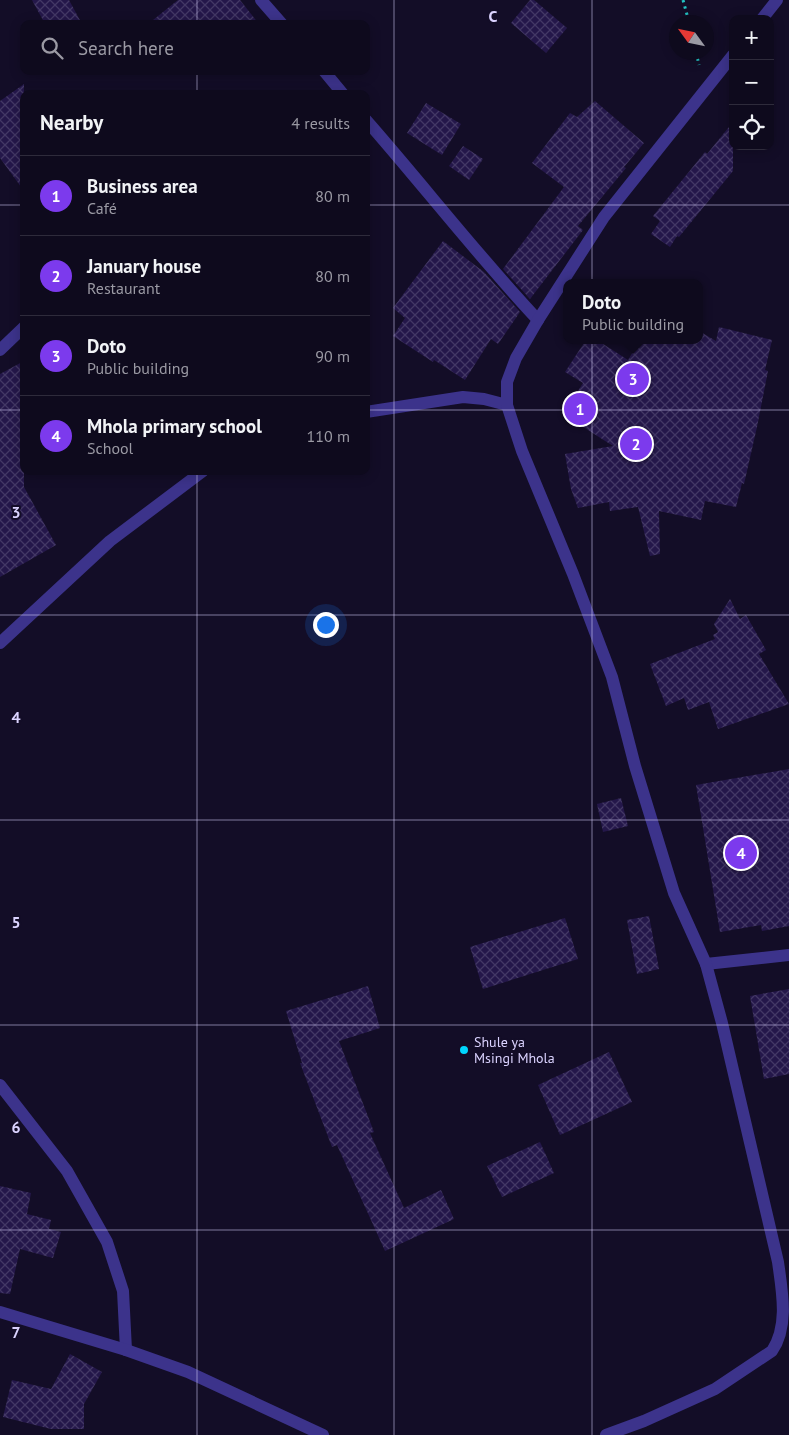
<!DOCTYPE html>
<html lang="en">
<head>
<meta charset="utf-8">
<style>
  body { margin:0; font-family:"PT Sans",sans-serif; background:#1c182a; color:#f1f3f6 }
  .controls { position:absolute; right:15px; top:15px; display:grid; overflow:hidden; border-radius:10px; box-shadow:0 2px 12px #0003 }
  .controls button { width:45px; height:45px; display:grid; place-items:center; padding:0; border:0; border-bottom:1px solid #2e2b3b; background:#0e0a1d; color:#f1f3f6; font:25px sans-serif }
  .compass { position:absolute; left:669px; top:15px; width:45px; height:45px; border-radius:50%; background:#0e0a1d; box-shadow:0 2px 12px #0003; rotate:303deg }
  .you { position:absolute; left:325px; top:624px; width:18px; height:18px; margin:-12px; border:4px solid #fff; border-radius:50%; background:#1a73e8; box-shadow:0 0 0 8px #1a73e833 }
  .badge { display:grid; place-items:center; width:32px; height:32px; border-radius:50%; background:#7c3aed; color:#fff; font-size:16px; font-weight:700 }
  .pin { position:absolute; translate:-50% -50%; border:2px solid #fff; box-shadow:0 1px 5px #0006 }
  .popup { position:absolute; left:563px; top:279px; width:140px; height:65px; box-sizing:border-box; display:grid; place-content:center; border-radius:10px; background:#0e0a1d; filter:drop-shadow(0 1px 4px #0005); font-size:16px; white-space:nowrap; color:#9b9aa4 }
  .popup b { font-size:19px; color:#f1f3f6 }
  .popup::after { content:''; position:absolute; left:50%; top:100%; margin-left:-10px; border:10px solid transparent; border-top-color:#0e0a1d }
  .list { margin:0; padding:0; list-style:none }
  h2 { display:flex; justify-content:space-between; align-items:center; height:65px; margin:0; padding:0 20px; font-size:21px }
  h2 small { font-size:16px; font-weight:400; color:#9b9aa4 }
  .list li { display:grid; grid-template-columns:32px 1fr auto; gap:15px; align-items:center; box-sizing:border-box; height:80px; padding:0 20px; border-top:1px solid #2e2b3b }
  .list b { display:block; font-size:19px; white-space:nowrap }
  .list p { margin:0; font-size:16px; white-space:nowrap; color:#9b9aa4 }
  .list em { font-size:16px; font-style:normal; color:#9b9aa4 }
  .icon { flex:none; width:28px; height:28px; fill:none; stroke:currentColor; stroke-width:2; stroke-linecap:round; stroke-linejoin:round }
  .map { position:relative; flex:none; width:789px; height:1435px; overflow:hidden }
  .search { position:absolute; background:#0e0a1d; box-shadow:0 2px 12px #0003; left:20px; top:20px; width:350px; height:55px; display:flex; align-items:center; gap:12px; box-sizing:border-box; padding:0 18px; border-radius:10px; color:#9b9aa4; font-size:19px }
  .panel { position:absolute; background:#0e0a1d; box-shadow:0 2px 12px #0003; left:20px; top:90px; width:350px; height:385px; border-radius:10px }
  .map>svg:first-child { display:block }
  .building { fill:url(#building-cross-hatch) }
  .lines { fill:none; stroke-linecap:round; stroke-linejoin:round }
  .path { stroke:#23c3c3; stroke-width:3; stroke-dasharray:2.5 4; stroke-linecap:butt }
  .minor { stroke:#3c338b; stroke-width:12 }
  .grid { fill:none; stroke:#dbd3ff; stroke-width:1; stroke-opacity:0.55 }
  .poi-dot { fill:#00d6fe; stroke:#130d27; stroke-width:2 }
  .labels { text-anchor:middle; dominant-baseline:central; stroke-width:4; stroke-linejoin:round; paint-order:stroke }
  .poi-label { font-size:14px; fill:#dbd3ff; stroke:#130d27; text-anchor:start }
  .grid-label { font-size:16px; text-anchor:middle; font-weight:bold; fill:#dbd3ff; stroke:#130d27; stroke-width:4; stroke-linejoin:round; paint-order:stroke }
</style>
</head>
<body>
<div class="map">
<svg width="789" height="1435" viewBox="0 0 789 1435">
  <defs>
    <pattern id="building-cross-hatch" width="8" height="8" patternUnits="userSpaceOnUse" patternTransform="scale(1.25)"><rect width="8" height="8" fill="#24174a"/><path d="M0 0l8 8M0 8l8-8" fill="none" stroke="#433865"/></pattern>
  </defs>
  <rect width="100%" height="100%" fill="#130d27"/>
  <g class="building">
    <path d="M 32,0 L 69,0 L 82,24 L 45,24 Z"/>
    <path d="M 178,0 L 240,0 L 259,24 L 148,24 Z"/>
    <path d="M 530,0 L 534,0 L 567,28 L 546,53 L 511,23 Z"/>
    <path d="M 24,84 L 24,191 L 0,158 L 0,101 Z"/>
    <path d="M 595,101 L 644,143 L 624,167 L 626,168 L 578,226 L 583,230 L 530,299 L 503,269 L 564,187 L 532,163 L 570,113 L 577,117 Z"/>
    <path d="M 426,103 L 461,124 L 442,155 L 407,133 Z"/>
    <path d="M 733,122 L 733,171 L 679,237 L 677,236 L 670,247 L 651,234 L 660,221 L 653,216 L 705,152 L 707,154 Z"/>
    <path d="M 463,146 L 483,159 L 469,180 L 449,166 Z"/>
    <path d="M 443,241 L 484,272 L 520,312 L 498,344 L 491,339 L 465,380 L 434,360 L 433,362 L 393,336 L 405,318 L 393,308 Z"/>
    <path d="M 719,327 L 772,340 L 765,370 L 768,371 L 757,427 L 744,484 L 742,483 L 736,507 L 705,501 L 701,520 L 659,511 L 660,554 L 650,556 L 638,507 L 610,511 L 609,502 L 578,508 L 571,489 L 565,454 L 613,446 L 563,414 L 583,383 L 565,372 L 586,340 L 597,340 L 628,360 L 640,340 L 699,340 L 699,331 L 716,341 Z"/>
    <path d="M 24,361 L 24,487 L 56,545 L 0,577 L 0,374 Z"/>
    <path d="M 730,599 L 740,619 L 746,615 L 766,650 L 759,654 L 789,704 L 718,729 L 709,702 L 688,710 L 684,698 L 666,706 L 650,664 L 715,639 L 713,635 L 718,632 L 714,624 Z"/>
    <path d="M 789,769 L 789,926 L 762,931 L 761,925 L 720,932 L 696,785 Z"/>
    <path d="M 621,798 L 628,826 L 603,832 L 597,804 Z"/>
    <path d="M 649,916 L 659,969 L 637,974 L 627,920 Z"/>
    <path d="M 565,918 L 578,959 L 483,989 L 470,947 Z"/>
    <path d="M 368,986 L 380,1028 L 339,1041 L 374,1132 L 370,1133 L 404,1208 L 441,1190 L 454,1219 L 385,1251 L 337,1145 L 332,1147 L 300,1063 L 302,1063 L 286,1011 Z"/>
    <path d="M 789,989 L 789,1074 L 764,1079 L 750,996 Z"/>
    <path d="M 609,1052 L 632,1102 L 560,1135 L 538,1085 Z"/>
    <path d="M 540,1142 L 554,1173 L 502,1197 L 487,1166 Z"/>
    <path d="M 0,1186 L 31,1193 L 27,1214 L 51,1220 L 49,1229 L 61,1232 L 53,1258 L 20,1249 L 10,1294 L 0,1293 Z"/>
    <path d="M 70,1354 L 102,1372 L 84,1404 L 84,1429 L 51,1429 L 3,1417 L 12,1380 L 51,1389 Z"/>
  </g>
  <g class="lines">
    <g class="path">
      <path d="M 683,0 L 689,22"/>
      <path d="M 696,52 L 699,65"/>
    </g>
    <g class="minor">
      <path d="M 261,0 L 282,24"/>
      <path d="M 762,19 L 777,0"/>
      <path d="M 324,71 L 343,94"/>
      <path d="M 366,120 C 424,186 478,256 538,320"/>
      <path d="M 0,350 L 24,327"/>
      <path d="M 366,412 L 463,397 L 484,399 L 507,405"/>
      <path d="M 0,643 L 110,541 L 203,471"/>
      <path d="M 706,964 L 789,955"/>
      <path d="M 0,1085 L 67,1171 L 107,1242 L 123,1291 L 126,1350"/>
      <path d="M 0,1312 L 126,1350 L 188,1372 L 323,1435"/>
      <path d="M 606,1435 L 644,1421 L 715,1389 L 772,1351 C 789,1326 782,1291 778,1262 L 722,1023 L 706,964 L 674,893 L 635,766 L 612,677 L 573,574 L 522,451 L 507,405 L 507,382 L 516,358 L 538,320 L 604,217 L 733,55"/>
    </g>
  </g>
  <path class="grid" d="M 197,0 L 197,24M 394,0 L 394,1435M 592,0 L 592,1435M 197,71 L 197,94M 0,205 L 24,205M 366,205 L 789,205M 0,410 L 24,410M 366,410 L 789,410M 197,471 L 197,1435M 0,615 L 789,615M 0,820 L 789,820M 0,1025 L 789,1025M 0,1230 L 789,1230"/>
  <circle class="poi-dot" cx="464" cy="1050" r="5"/>
  <g class="labels">
    <g class="poi-label">
      <text x="474" y="1042">Shule ya<tspan x="474" dy="16">Msingi Mhola</tspan></text>
    </g>
  </g>
  <g class="grid-label">
    <text x="493" y="22">C</text>
    <text x="16" y="518">3</text>
    <text x="16" y="723">4</text>
    <text x="16" y="928">5</text>
    <text x="16" y="1133">6</text>
    <text x="16" y="1338">7</text>
  </g>
</svg>
<div class="controls">
<button>+</button>
<button>−</button>
<button><svg class="icon" aria-label="locate" viewBox="0 0 24 24"><circle cx="12" cy="12" r="6"/><path d="M12 2v4M12 18v4M2 12h4M18 12h4"/></svg></button>
</div>
<svg class="compass" viewBox="-18 -18 36 36"><path d="M0-13l5 13h-10z" fill="#e53935"/><path d="M0 13l5-13h-10z" fill="#9b9aa4"/></svg>
<div class="you"></div>
<div class="pin badge" style="left:580px;top:409px">1</div>
<div class="pin badge" style="left:636px;top:444px">2</div>
<div class="pin badge" style="left:633px;top:379px">3</div>
<div class="popup"><b>Doto</b>Public building</div>
<div class="pin badge" style="left:741px;top:853px">4</div>
<div class="search"><svg class="icon" aria-label="search" viewBox="0 0 24 24"><circle cx="10" cy="10" r="6"/><path d="M15 15l6 6"/></svg>Search here</div>
<section class="panel">
<h2>Nearby<small>4 results</small></h2>
<ul class="list">
<li><span class="badge">1</span><div><b>Business area</b><p>Café</p></div><em>80 m</em></li>
<li><span class="badge">2</span><div><b>January house</b><p>Restaurant</p></div><em>80 m</em></li>
<li><span class="badge">3</span><div><b>Doto</b><p>Public building</p></div><em>90 m</em></li>
<li><span class="badge">4</span><div><b>Mhola primary school</b><p>School</p></div><em>110 m</em></li>
</ul>
</section>
</div>
</body>
</html>
